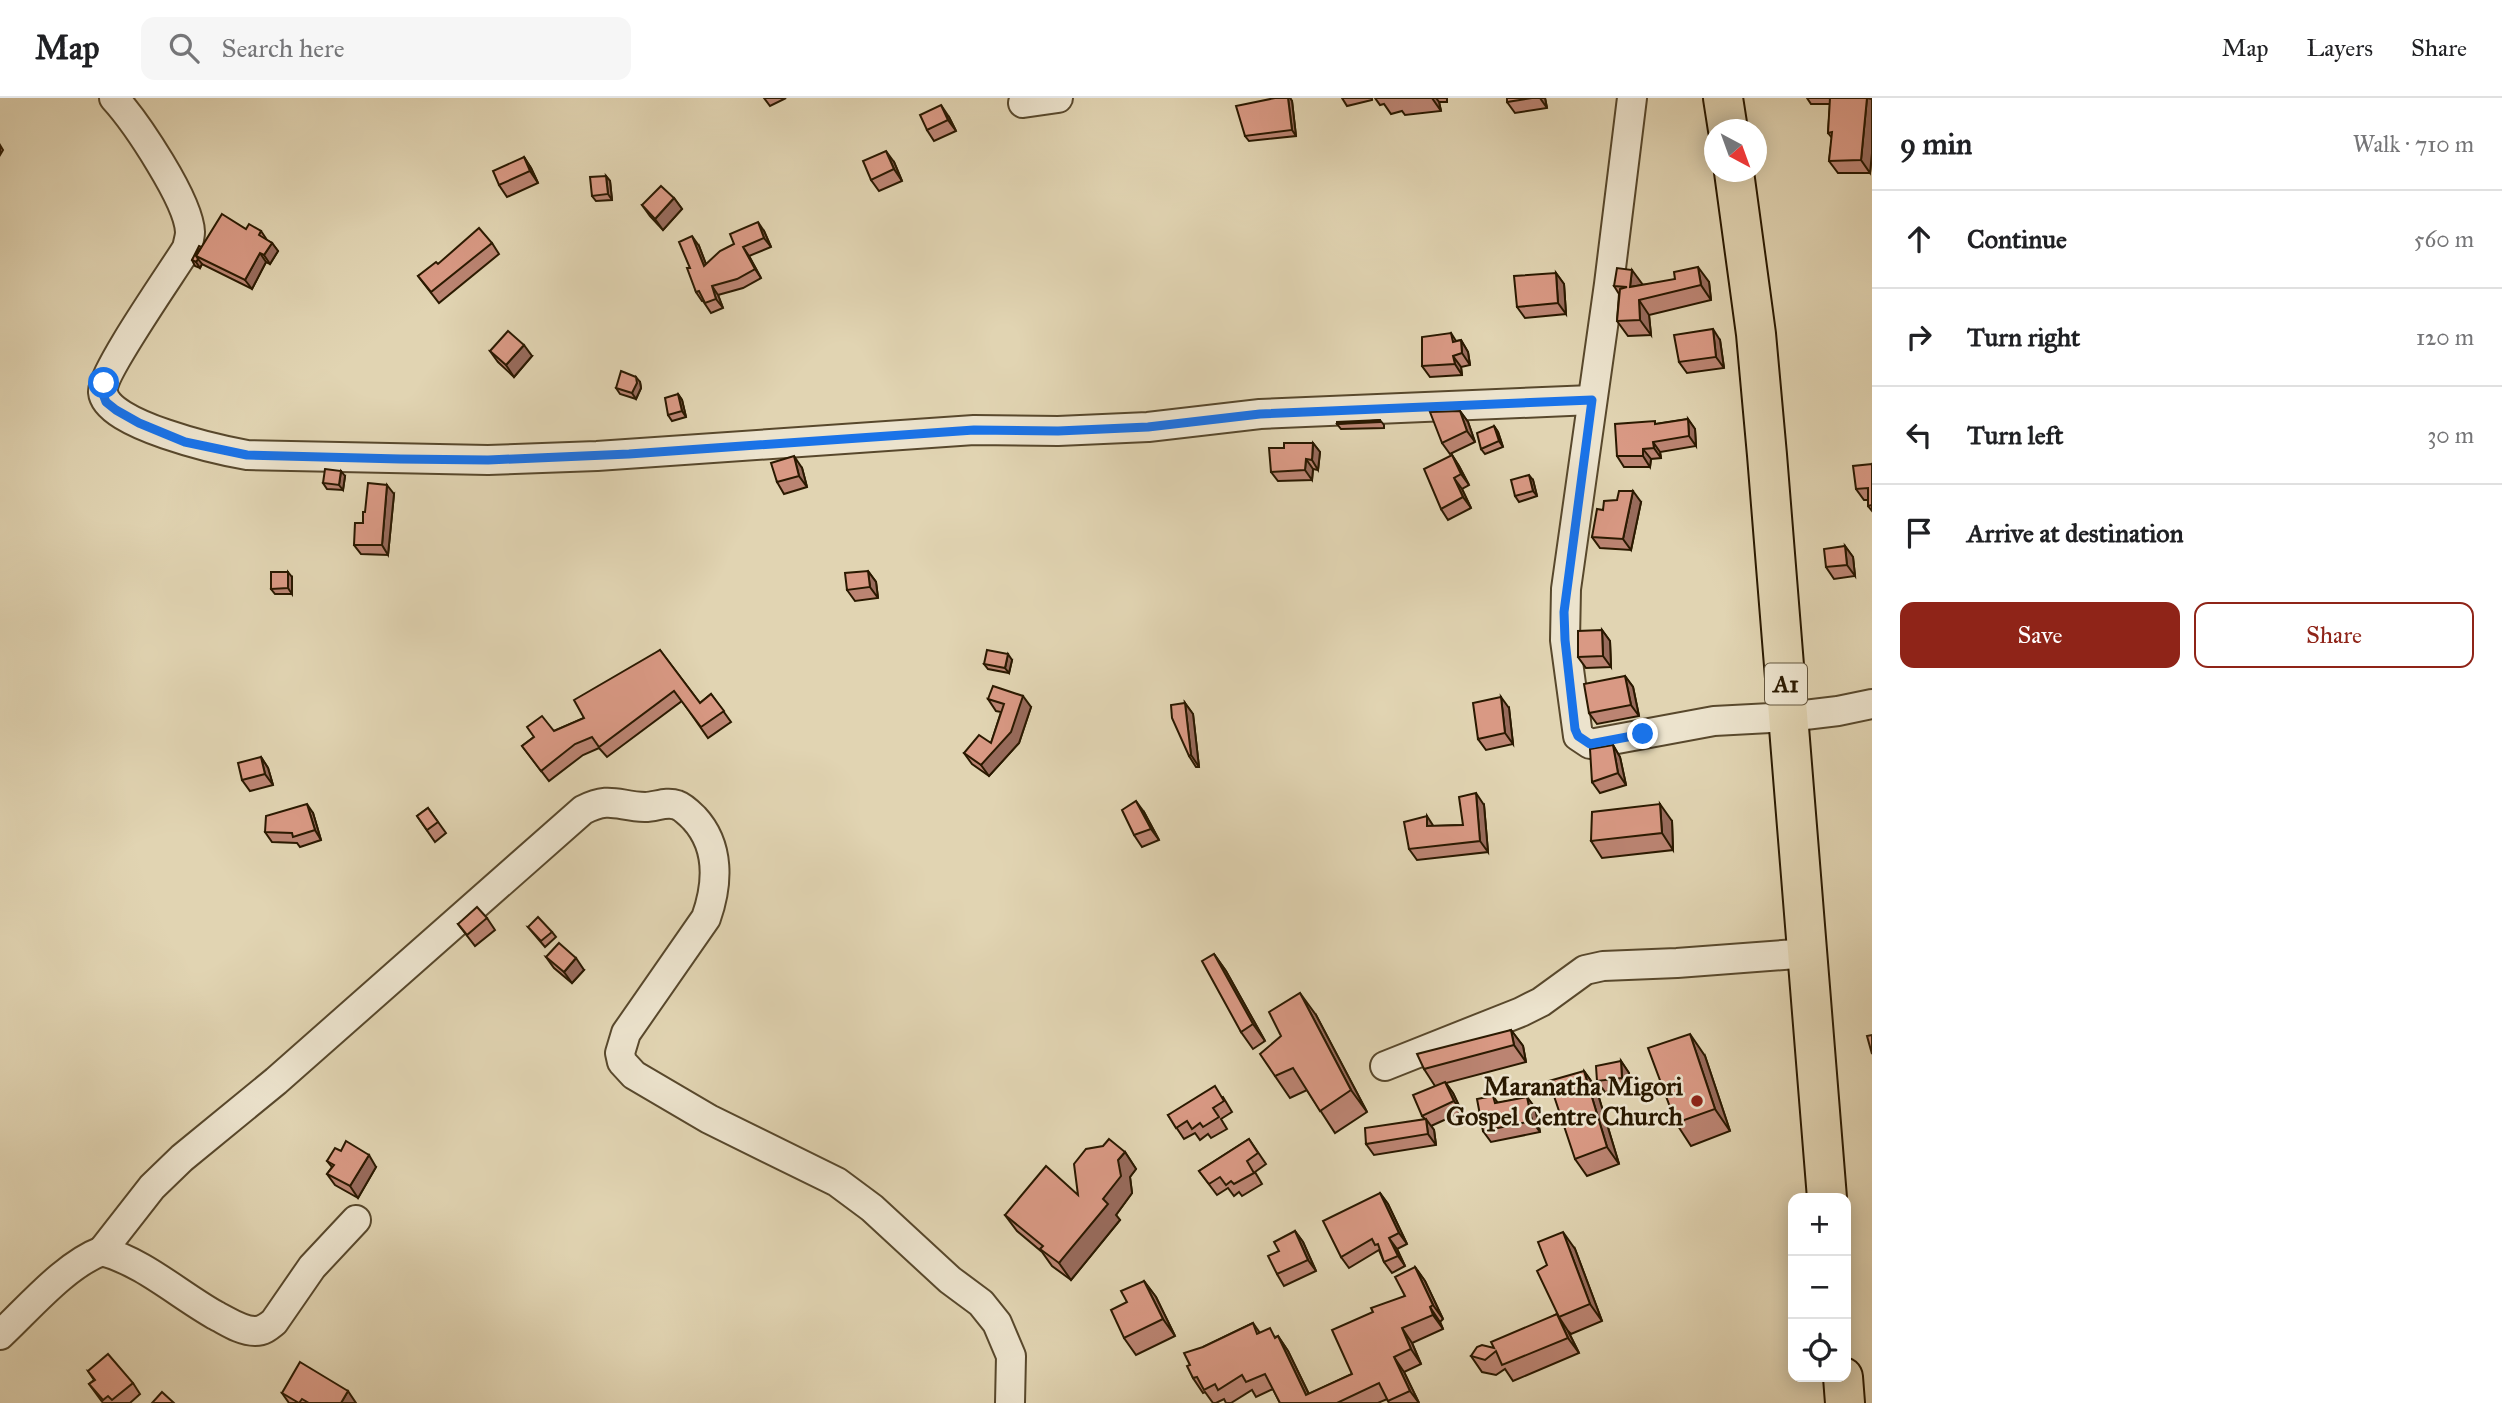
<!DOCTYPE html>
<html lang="en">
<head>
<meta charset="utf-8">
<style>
  body { margin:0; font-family:"IM FELL Great Primer",serif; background:#f6f6f6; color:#202124 }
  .controls { position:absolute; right:21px; bottom:21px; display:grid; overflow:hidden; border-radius:14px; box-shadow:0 4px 18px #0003 }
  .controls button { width:63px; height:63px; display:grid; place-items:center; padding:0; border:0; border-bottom:2px solid #e0e0e0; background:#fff; color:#202124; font:35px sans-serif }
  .compass { position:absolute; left:1704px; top:21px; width:63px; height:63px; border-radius:50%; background:#fff; box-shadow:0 4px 18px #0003; rotate:139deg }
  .stop { position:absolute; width:21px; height:21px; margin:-16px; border:5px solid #1a73e8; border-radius:50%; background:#fff }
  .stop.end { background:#1a73e8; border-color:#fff; box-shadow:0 2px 7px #0008 }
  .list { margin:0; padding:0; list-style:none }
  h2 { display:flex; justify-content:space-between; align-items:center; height:91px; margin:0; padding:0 28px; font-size:30px }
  h2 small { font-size:23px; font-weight:400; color:#757577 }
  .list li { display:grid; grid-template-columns:46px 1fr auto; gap:21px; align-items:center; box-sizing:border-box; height:98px; padding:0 28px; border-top:2px solid #e0e0e0 }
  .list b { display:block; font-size:26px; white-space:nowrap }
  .list em { font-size:23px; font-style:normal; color:#757577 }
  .actions { display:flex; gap:14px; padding:21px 28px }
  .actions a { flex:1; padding:16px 0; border:2px solid #8f2418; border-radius:14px; text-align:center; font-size:24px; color:#8f2418 }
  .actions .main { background:#8f2418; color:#fff }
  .icon { flex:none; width:38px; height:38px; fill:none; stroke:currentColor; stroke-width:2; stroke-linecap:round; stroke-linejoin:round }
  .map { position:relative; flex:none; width:1872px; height:1305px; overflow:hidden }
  header { display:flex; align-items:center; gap:42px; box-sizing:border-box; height:98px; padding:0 35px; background:#fff; border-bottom:2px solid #e0e0e0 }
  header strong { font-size:33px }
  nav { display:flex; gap:38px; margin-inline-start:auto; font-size:24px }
  .search { width:490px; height:63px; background:#f6f6f6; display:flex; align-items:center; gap:18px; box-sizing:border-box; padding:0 24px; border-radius:14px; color:#757577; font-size:26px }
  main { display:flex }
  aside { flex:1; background:#fff }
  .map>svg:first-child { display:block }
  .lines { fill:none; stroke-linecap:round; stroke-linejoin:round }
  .minor-casing { stroke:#58482c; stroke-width:32 }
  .highway-casing { stroke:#2a1900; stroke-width:42 }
  .minor { stroke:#ece3cd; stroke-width:28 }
  .highway { stroke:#e1d4b2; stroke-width:38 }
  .wall { fill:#bb8472; stroke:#2a1900; stroke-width:2 }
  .shaded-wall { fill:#986b5c; stroke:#2a1900; stroke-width:2 }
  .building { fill:#d99984; stroke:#2a1900; stroke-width:2 }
  .route { stroke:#1a73e8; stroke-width:9 }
  .poi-dot { fill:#8f2418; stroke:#ece3cd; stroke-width:2.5 }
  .labels { text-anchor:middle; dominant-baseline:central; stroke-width:5; stroke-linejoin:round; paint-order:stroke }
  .shield { fill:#ece3cd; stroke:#64563e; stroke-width:2 }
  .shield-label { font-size:24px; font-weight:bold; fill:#2a1900 }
  .poi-label { font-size:26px; font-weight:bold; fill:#2a1900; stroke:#ece3cd; text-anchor:end }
</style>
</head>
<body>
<header>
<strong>Map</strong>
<div class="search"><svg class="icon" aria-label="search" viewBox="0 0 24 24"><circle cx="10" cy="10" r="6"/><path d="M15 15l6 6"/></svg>Search here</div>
<nav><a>Map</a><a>Layers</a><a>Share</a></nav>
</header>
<main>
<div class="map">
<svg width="1872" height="1305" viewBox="0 0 1872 1305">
  <rect width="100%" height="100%" fill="#e1d4b2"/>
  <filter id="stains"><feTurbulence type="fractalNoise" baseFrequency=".00286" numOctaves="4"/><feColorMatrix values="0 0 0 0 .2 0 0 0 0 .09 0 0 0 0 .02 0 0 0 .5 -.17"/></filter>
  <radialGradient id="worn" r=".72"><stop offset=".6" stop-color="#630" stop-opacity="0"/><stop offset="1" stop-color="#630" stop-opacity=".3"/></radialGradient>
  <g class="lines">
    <g class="minor-casing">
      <g id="minor">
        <path d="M 114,0 C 136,24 189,103 190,134 C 190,139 188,145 187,150 C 173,173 101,275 103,294 C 106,327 219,352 247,357 L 488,362 L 597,358 L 974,332 L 1058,333 L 1148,329 L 1260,316 L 1592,302"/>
        <path d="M 1632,0 L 1609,186 L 1566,491 L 1565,542 L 1578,638 L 1590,646 L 1714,623 L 1788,619 L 1838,613 L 1872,606"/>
        <path d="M 1023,5 L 1058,0"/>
        <path d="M 1385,968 L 1521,914 L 1541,904 L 1585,872 L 1603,868 L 1677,865 L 1809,855"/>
        <path d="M 102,1153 L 152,1089 L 182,1060 L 276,983 L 583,712 C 610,698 617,708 645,709 C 656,709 666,703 677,707 C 683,709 689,715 694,720 C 720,748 718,786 706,820 L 626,935 L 620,955 L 622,964 L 634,977 L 709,1021 L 837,1084 L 872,1110 L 950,1182 L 981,1205 L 997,1225 L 1011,1258 L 1010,1305"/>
        <path d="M 0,1237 C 30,1209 65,1167 102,1153 C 143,1164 178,1196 215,1217 C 227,1223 241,1233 255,1233 C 263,1233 268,1229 274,1224 L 312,1169 L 356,1122"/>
      </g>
    </g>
    <g class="highway-casing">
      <g id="highway">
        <path d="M 1723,0 L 1728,32"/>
        <path d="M 1734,74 L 1756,236 L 1767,357 L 1827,1100"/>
        <path d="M 1843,1279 L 1845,1305"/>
      </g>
    </g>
    <use href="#minor" class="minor"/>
    <use href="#highway" class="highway"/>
  </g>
  <g class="wall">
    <path d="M 764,0 L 786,0 L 770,8 Z"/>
    <path d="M 1275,0 L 1290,0 L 1292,3 L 1296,38 L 1249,43 L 1245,38 Z"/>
    <path d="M 1342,0 L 1372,0 L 1372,2 L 1347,8 Z"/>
    <path d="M 1375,0 L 1447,0 L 1447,4 L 1439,4 L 1441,13 L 1405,17 L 1402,13 L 1391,16 L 1384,6 L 1380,7 Z"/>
    <path d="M 1507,0 L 1545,0 L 1547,10 L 1515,15 L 1507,4 Z"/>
    <path d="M 1807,0 L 1872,0 L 1872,55 L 1870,75 L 1838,75 L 1829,63 L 1832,40 L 1828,35 L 1830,6 L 1811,6 Z"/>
    <path d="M 949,19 L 956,33 L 934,43 L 927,32 Z"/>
    <path d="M 524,59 L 531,70 L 538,85 L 507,99 L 499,87 Z"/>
    <path d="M 894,64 L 902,83 L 879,93 L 871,82 Z"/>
    <path d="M 606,78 L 610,83 L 612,102 L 596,103 L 592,98 Z"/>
    <path d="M 674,100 L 682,111 L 663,132 L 650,118 L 642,107 Z"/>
    <path d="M 246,131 L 261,133 L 267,142 L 272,145 L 278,153 L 270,166 L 266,164 L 252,191 L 202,166 L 200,170 L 195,168 L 192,162 L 201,149 Z"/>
    <path d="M 764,133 L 771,149 L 749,158 L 761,180 L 743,190 L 718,197 L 723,210 L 711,215 L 703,203 L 702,203 L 696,194 L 690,170 L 699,148 L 706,166 Z"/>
    <path d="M 492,145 L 499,156 L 439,205 L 418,178 L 438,166 Z"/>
    <path d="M 1556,175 L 1564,186 L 1566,216 L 1525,220 L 1517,209 Z"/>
    <path d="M 1709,184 L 1711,202 L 1649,217 L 1651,237 L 1628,238 L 1617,223 L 1619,196 L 1614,188 Z"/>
    <path d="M 1451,235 L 1456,243 L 1461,242 L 1468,254 L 1470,267 L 1461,269 L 1462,277 L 1430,279 L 1422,268 Z"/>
    <path d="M 1720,242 L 1724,270 L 1687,275 L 1679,264 Z"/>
    <path d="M 490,253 L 532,258 L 514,279 L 498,264 Z"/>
    <path d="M 640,284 L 641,290 L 636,301 L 620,296 L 616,290 Z"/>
    <path d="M 678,296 L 682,302 L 686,319 L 672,323 L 668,317 Z"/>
    <path d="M 1460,313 L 1468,324 L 1475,344 L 1450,356 L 1442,345 Z"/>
    <path d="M 1688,321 L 1695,331 L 1696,348 L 1660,354 L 1661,360 L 1651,361 L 1650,369 L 1624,369 L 1617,358 L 1657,326 Z"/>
    <path d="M 1380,322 L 1384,327 L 1384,330 L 1341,331 L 1337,326 Z"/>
    <path d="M 1494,328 L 1498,334 L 1503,349 L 1485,356 L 1481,351 Z"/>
    <path d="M 1313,345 L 1320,354 L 1318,372 L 1313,371 L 1312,382 L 1278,383 L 1271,374 L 1284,350 Z"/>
    <path d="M 1452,357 L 1459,368 L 1469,387 L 1462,391 L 1471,410 L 1448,422 L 1441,411 Z"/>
    <path d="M 1872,366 L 1872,413 L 1868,408 L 1868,402 L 1864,402 L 1856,391 Z"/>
    <path d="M 802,370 L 807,389 L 784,396 L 777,384 Z"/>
    <path d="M 345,378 L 343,392 L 327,391 L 323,385 Z"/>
    <path d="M 1533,382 L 1537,398 L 1519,404 L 1515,398 Z"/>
    <path d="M 394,396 L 388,457 L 361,456 L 354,447 L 363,425 Z"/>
    <path d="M 1641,404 L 1631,452 L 1600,450 L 1592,439 L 1603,412 Z"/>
    <path d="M 1845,448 L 1853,459 L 1855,478 L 1834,481 L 1826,469 Z"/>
    <path d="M 868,473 L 876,484 L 878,500 L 855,503 L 847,492 Z"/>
    <path d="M 292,479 L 292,496 L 275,496 L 271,491 Z"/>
    <path d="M 1602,532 L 1610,543 L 1611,569 L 1586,570 L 1578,559 Z"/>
    <path d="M 660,552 L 700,605 L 711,596 L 731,624 L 708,640 L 682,603 L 607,659 L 599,650 L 583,657 L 549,683 L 522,648 L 534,639 L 554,633 L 584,620 Z"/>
    <path d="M 1012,562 L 1009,575 L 988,571 L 984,566 Z"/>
    <path d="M 1625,578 L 1633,589 L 1639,618 L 1597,626 L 1589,615 Z"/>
    <path d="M 988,601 L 1031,609 L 1019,645 L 989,678 L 972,666 L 964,655 L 991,645 L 1001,614 L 996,613 Z"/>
    <path d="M 1185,605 L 1193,616 L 1199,669 L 1196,669 L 1189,658 Z"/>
    <path d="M 1509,610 L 1513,646 L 1486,652 L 1478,641 Z"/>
    <path d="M 1613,647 L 1620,659 L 1626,687 L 1600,695 L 1592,684 Z"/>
    <path d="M 261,659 L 268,670 L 273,687 L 250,693 L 242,682 Z"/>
    <path d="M 1484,707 L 1488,754 L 1417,762 L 1409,751 L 1434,728 L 1463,727 Z"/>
    <path d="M 428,710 L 446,735 L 435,744 L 417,718 Z"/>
    <path d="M 1144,714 L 1159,742 L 1142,749 L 1134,737 Z"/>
    <path d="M 313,715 L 321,742 L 300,749 L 297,745 L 272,744 L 265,734 Z"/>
    <path d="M 1672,723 L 1673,752 L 1602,760 L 1591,743 Z"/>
    <path d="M 487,820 L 495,832 L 475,848 L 458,826 Z"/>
    <path d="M 528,829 L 552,834 L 556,839 L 545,849 Z"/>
    <path d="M 1214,856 L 1226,873 L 1265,943 L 1253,951 L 1241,934 Z"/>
    <path d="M 546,859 L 584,872 L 572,885 L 554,870 Z"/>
    <path d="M 1316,917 L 1367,1014 L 1335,1035 L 1307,992 L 1290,1000 L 1275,978 Z"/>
    <path d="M 1511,932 L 1523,948 L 1526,964 L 1446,985 L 1453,995 L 1462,1014 L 1431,1028 L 1434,1032 L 1436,1047 L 1374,1057 L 1366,1046 L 1425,1021 L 1422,1018 L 1435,988 L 1424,971 Z"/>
    <path d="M 1705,958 L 1730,1033 L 1691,1048 L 1676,1025 Z"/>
    <path d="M 1621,963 L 1629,975 L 1630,991 L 1605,994 L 1597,983 Z"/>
    <path d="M 1584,973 L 1596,990 L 1619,1066 L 1587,1078 L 1575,1061 Z"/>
    <path d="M 1493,998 L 1498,1005 L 1527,999 L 1535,1010 L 1540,1034 L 1491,1044 L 1483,1033 Z"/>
    <path d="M 1223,999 L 1232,1014 L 1221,1021 L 1227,1031 L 1211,1040 L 1208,1036 L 1200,1042 L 1195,1035 L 1184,1041 L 1168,1017 Z"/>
    <path d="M 1249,1041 L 1266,1066 L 1255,1074 L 1262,1086 L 1242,1098 L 1239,1094 L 1234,1098 L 1228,1090 L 1217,1097 L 1199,1073 Z"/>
    <path d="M 341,1053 L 376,1069 L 358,1100 L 335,1087 L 327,1076 L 332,1069 L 327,1063 Z"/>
    <path d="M 1125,1054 L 1136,1071 L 1130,1079 L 1132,1095 L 1116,1117 L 1120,1122 L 1071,1182 L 1052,1168 L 1042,1154 L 1017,1133 L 1005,1117 L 1078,1097 Z"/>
    <path d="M 1380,1095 L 1388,1106 L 1407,1146 L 1397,1151 L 1405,1168 L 1392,1175 L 1384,1164 L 1379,1152 L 1349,1170 L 1341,1159 Z"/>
    <path d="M 1295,1133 L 1303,1144 L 1316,1173 L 1284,1188 L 1277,1176 L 1279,1153 Z"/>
    <path d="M 1575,1151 L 1602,1223 L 1571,1236 L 1568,1233 L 1579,1255 L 1513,1283 L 1505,1271 L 1496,1277 L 1482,1274 L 1471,1258 L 1494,1250 L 1557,1216 Z"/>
    <path d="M 1415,1169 L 1425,1183 L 1443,1221 L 1440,1224 L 1443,1231 L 1412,1245 L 1421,1266 L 1404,1274 L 1419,1305 L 1389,1305 L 1387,1301 L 1378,1305 L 1280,1305 L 1273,1291 L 1256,1299 L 1252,1292 L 1231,1305 L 1226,1305 L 1224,1301 L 1216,1305 L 1213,1305 L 1205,1294 L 1203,1295 L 1193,1280 L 1190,1267 L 1203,1249 L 1253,1225 L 1260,1235 L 1276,1239 L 1278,1238 L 1288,1253 L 1309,1296 L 1352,1276 L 1373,1214 L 1405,1198 Z"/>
    <path d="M 1144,1183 L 1156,1199 L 1175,1238 L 1136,1257 L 1124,1240 L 1127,1204 Z"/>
    <path d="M 88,1273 L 133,1285 L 140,1296 L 130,1305 L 103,1305 L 89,1286 L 94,1282 Z"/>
    <path d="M 282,1295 L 356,1305 L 289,1305 Z"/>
  </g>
  <g class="shaded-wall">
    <path d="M 1288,0 L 1290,0 L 1292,3 L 1296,38 L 1292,32 Z"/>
    <path d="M 1432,0 L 1436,0 L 1439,4 L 1441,13 Z"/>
    <path d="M 1540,0 L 1545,0 L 1547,10 Z"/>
    <path d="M 1867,0 L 1872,1 L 1872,55 L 1870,75 L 1861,62 Z"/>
    <path d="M 941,7 L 949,19 L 956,33 L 948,22 Z"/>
    <path d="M 0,47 L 3,52 L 0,57 Z"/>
    <path d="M 886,53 L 894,64 L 902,83 L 894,71 Z"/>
    <path d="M 524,59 L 531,70 L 538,85 L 530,73 Z"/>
    <path d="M 606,78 L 610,83 L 612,102 L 608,96 Z"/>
    <path d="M 674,100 L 682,111 L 663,132 L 655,121 Z"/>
    <path d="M 758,124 L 764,133 L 771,149 L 764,140 Z"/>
    <path d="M 692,138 L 699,148 L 710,177 L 704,168 Z"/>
    <path d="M 272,145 L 278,153 L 270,166 L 264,157 Z"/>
    <path d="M 743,149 L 749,158 L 761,180 L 755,171 Z"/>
    <path d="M 260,155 L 266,164 L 252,191 L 245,182 Z"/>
    <path d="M 198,161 L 202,166 L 200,170 L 196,164 Z"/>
    <path d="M 1698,169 L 1709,184 L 1711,202 L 1701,187 Z"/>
    <path d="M 1632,172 L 1643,187 L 1630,189 Z"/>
    <path d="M 1556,175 L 1564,186 L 1566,216 L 1558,205 Z"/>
    <path d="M 712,188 L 718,197 L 723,210 L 716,201 Z"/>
    <path d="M 1639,202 L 1649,217 L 1651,237 L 1640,222 Z"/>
    <path d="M 1713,231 L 1720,242 L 1724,270 L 1716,259 Z"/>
    <path d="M 1461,242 L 1468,254 L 1470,267 L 1462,255 Z"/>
    <path d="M 524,247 L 532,258 L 514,279 L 506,267 Z"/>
    <path d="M 1453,258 L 1461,269 L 1462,277 L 1455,266 Z"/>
    <path d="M 636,279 L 640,284 L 641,290 L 636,301 L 632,295 Z"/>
    <path d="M 678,296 L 682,302 L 686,319 L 682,313 Z"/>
    <path d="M 1460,313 L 1468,324 L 1475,344 L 1467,333 Z"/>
    <path d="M 1688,321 L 1695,331 L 1696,348 L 1689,338 Z"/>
    <path d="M 1494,328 L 1498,334 L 1503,349 L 1499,343 Z"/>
    <path d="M 1653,344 L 1660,354 L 1661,360 L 1654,350 Z"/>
    <path d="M 1313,345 L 1320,354 L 1318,372 L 1312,362 Z"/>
    <path d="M 1643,351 L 1651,361 L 1650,369 L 1643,358 Z"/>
    <path d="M 1452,357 L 1459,368 L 1469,387 L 1461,376 Z"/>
    <path d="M 794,358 L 802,370 L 807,389 L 799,378 Z"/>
    <path d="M 1306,361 L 1313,371 L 1312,382 L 1305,372 Z"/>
    <path d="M 341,373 L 345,378 L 343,392 L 339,387 Z"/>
    <path d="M 1529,377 L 1533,382 L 1537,398 L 1533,393 Z"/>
    <path d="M 1454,380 L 1462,391 L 1471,410 L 1463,399 Z"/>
    <path d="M 387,387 L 394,396 L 388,457 L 382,447 Z"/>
    <path d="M 1633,393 L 1641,404 L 1631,452 L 1623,441 Z"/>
    <path d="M 1845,448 L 1853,459 L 1855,478 L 1847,467 Z"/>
    <path d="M 868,473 L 876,484 L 878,500 L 870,489 Z"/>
    <path d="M 288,474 L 292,479 L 292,496 L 288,490 Z"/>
    <path d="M 1602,532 L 1610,543 L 1611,569 L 1603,558 Z"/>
    <path d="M 1008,556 L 1012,562 L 1009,575 L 1005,570 Z"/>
    <path d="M 1625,578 L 1633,589 L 1639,618 L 1631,607 Z"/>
    <path d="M 1023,598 L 1031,609 L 1019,645 L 989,678 L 981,667 Z"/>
    <path d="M 1501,599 L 1509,610 L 1513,646 L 1505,635 Z"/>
    <path d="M 1185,605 L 1193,616 L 1199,669 L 1191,657 Z"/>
    <path d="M 1613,647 L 1620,659 L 1626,687 L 1618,675 Z"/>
    <path d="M 261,659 L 268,670 L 273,687 L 265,676 Z"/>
    <path d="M 1476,695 L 1484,707 L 1488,754 L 1480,743 Z"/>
    <path d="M 1136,703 L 1144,714 L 1159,742 L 1151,731 Z"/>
    <path d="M 307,706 L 313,715 L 321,742 L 315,732 Z"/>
    <path d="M 1660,706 L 1672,723 L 1673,752 L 1662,735 Z"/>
    <path d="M 1427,718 L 1434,729 L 1427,728 Z"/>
    <path d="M 1214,856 L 1226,873 L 1265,943 L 1253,926 Z"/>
    <path d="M 576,860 L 584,872 L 572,885 L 564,874 Z"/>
    <path d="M 1300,895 L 1316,917 L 1367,1014 L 1351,992 Z"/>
    <path d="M 1511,932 L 1523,948 L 1526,964 L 1514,947 Z"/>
    <path d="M 1690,936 L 1705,958 L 1730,1033 L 1715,1011 Z"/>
    <path d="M 1621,963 L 1629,975 L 1630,991 L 1622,980 Z"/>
    <path d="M 1584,973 L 1596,990 L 1619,1066 L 1607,1049 Z"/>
    <path d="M 1445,984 L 1453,995 L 1462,1014 L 1454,1003 Z"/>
    <path d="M 1527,999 L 1535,1010 L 1540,1034 L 1532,1023 Z"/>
    <path d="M 1426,1021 L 1434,1032 L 1436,1047 L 1428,1036 Z"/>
    <path d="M 1125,1054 L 1136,1071 L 1130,1079 L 1132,1095 L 1116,1117 L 1120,1122 L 1071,1182 L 1059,1165 L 1103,1101 L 1118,1062 Z"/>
    <path d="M 369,1057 L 376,1069 L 358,1100 L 350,1088 Z"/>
    <path d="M 1380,1095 L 1388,1106 L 1407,1146 L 1399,1135 Z"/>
    <path d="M 1295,1133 L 1303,1144 L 1316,1173 L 1308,1162 Z"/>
    <path d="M 1563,1134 L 1575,1151 L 1602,1223 L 1590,1206 Z"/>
    <path d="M 1389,1140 L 1397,1151 L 1405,1168 L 1398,1158 Z"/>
    <path d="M 1415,1169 L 1425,1183 L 1443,1221 L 1433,1207 Z"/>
    <path d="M 1144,1183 L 1156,1199 L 1175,1238 L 1163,1221 Z"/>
    <path d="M 1430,1209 L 1440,1224 L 1443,1231 L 1433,1217 Z"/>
    <path d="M 1557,1216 L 1568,1233 L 1579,1255 L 1568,1240 Z"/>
    <path d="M 1402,1230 L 1412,1245 L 1421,1266 L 1411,1251 Z"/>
    <path d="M 1278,1238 L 1288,1253 L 1313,1305 L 1306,1297 Z"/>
    <path d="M 1394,1259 L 1404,1274 L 1419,1305 L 1410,1293 Z"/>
    <path d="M 348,1293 L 356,1305 L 341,1305 Z"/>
  </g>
  <g class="building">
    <path d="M 1275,0 L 1288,0 L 1292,32 L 1245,38 L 1236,8 Z"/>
    <path d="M 1507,0 L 1532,0 L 1507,4 Z"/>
    <path d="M 1830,0 L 1867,0 L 1861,62 L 1829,63 L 1832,34 L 1828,35 Z"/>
    <path d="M 941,7 L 948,22 L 927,32 L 920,17 Z"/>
    <path d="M 886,53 L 894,71 L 871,82 L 863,63 Z"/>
    <path d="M 524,59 L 530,73 L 499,87 L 493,73 Z"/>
    <path d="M 606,78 L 608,96 L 592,98 L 590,79 Z"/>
    <path d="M 661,88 L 674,100 L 655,121 L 642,107 Z"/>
    <path d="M 222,116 L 246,131 L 249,126 L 261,133 L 259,137 L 272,145 L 264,157 L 260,155 L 245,182 L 196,158 Z"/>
    <path d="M 758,124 L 764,140 L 743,149 L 755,171 L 737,181 L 712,188 L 716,201 L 705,205 L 699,193 L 696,194 L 687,170 L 690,170 L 679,144 L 692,138 L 704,168 L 720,153 L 734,146 L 730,136 Z"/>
    <path d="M 479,130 L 492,145 L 431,194 L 418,178 L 436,164 L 438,166 Z"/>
    <path d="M 199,148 L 201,149 L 196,158 L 198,161 L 196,164 L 192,162 Z"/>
    <path d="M 1698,169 L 1701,187 L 1639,202 L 1640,222 L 1617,223 L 1620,191 L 1627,189 L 1614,188 L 1617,170 L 1632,172 L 1630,189 L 1675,181 L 1674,174 Z"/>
    <path d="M 1556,175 L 1558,205 L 1517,209 L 1514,178 Z"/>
    <path d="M 1713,231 L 1716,259 L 1679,264 L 1674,237 Z"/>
    <path d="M 508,233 L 524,247 L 506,267 L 490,253 Z"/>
    <path d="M 1451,235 L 1453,244 L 1461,242 L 1462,255 L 1453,258 L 1455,266 L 1422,268 L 1422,239 Z"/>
    <path d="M 621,273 L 636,279 L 637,285 L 632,295 L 616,290 Z"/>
    <path d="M 678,296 L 682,313 L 668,317 L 665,300 Z"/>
    <path d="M 1460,313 L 1467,333 L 1442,345 L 1430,314 Z"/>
    <path d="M 1688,321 L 1689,338 L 1653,344 L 1654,350 L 1643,351 L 1643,358 L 1617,358 L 1615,326 L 1655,323 L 1655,326 Z"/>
    <path d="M 1380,322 L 1380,324 L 1337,326 L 1337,324 Z"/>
    <path d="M 1494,328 L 1499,343 L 1481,351 L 1477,335 Z"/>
    <path d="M 1284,345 L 1313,345 L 1312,362 L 1306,361 L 1305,372 L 1271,374 L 1269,350 L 1284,350 Z"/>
    <path d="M 1452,357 L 1461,376 L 1454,380 L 1463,399 L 1441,411 L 1424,371 Z"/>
    <path d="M 794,358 L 799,378 L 777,384 L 771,365 Z"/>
    <path d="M 1872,366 L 1872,407 L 1868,408 L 1868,390 L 1856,391 L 1853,368 Z"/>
    <path d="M 325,371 L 341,373 L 339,387 L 323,385 Z"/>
    <path d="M 1529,377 L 1533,393 L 1515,398 L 1511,382 Z"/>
    <path d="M 368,385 L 387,387 L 382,447 L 354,447 L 355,425 L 363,425 L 363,414 L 365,414 Z"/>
    <path d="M 1619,393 L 1633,393 L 1623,441 L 1592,439 L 1597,411 L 1603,412 L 1604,403 L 1617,402 Z"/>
    <path d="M 1845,448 L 1847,467 L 1826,469 L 1824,451 Z"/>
    <path d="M 868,473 L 870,489 L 847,492 L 845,475 Z"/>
    <path d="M 271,474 L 288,474 L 288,490 L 271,491 Z"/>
    <path d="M 1602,532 L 1603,558 L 1578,559 L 1578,533 Z"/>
    <path d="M 660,552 L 700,605 L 711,596 L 724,613 L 701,629 L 674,593 L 599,649 L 592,639 L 575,646 L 541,673 L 522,648 L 534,639 L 527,629 L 542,618 L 554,633 L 584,620 L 574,602 Z"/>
    <path d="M 987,552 L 1008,556 L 1005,570 L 984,566 Z"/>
    <path d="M 1625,578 L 1631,607 L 1589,615 L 1584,586 Z"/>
    <path d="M 993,588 L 1023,598 L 1011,634 L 981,667 L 964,655 L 979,637 L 991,645 L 1004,606 L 988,601 Z"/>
    <path d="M 1501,599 L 1505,635 L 1478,641 L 1473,605 Z"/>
    <path d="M 1185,605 L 1191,657 L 1189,658 L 1172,620 L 1171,607 Z"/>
    <path d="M 1613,647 L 1618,675 L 1592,684 L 1590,651 Z"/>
    <path d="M 261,659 L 265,676 L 242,682 L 238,665 Z"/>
    <path d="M 1476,695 L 1480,743 L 1409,751 L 1404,724 L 1427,718 L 1427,728 L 1463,727 L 1459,699 Z"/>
    <path d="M 1136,703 L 1151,731 L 1134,737 L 1122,712 Z"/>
    <path d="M 307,706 L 315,732 L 293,739 L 292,735 L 265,734 L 266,718 Z"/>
    <path d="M 1660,706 L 1662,735 L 1591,743 L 1592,714 Z"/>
    <path d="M 428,710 L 438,724 L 427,732 L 417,718 Z"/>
    <path d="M 477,809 L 487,820 L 467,837 L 458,826 Z"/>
    <path d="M 538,819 L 552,834 L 541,843 L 528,829 Z"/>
    <path d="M 559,845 L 576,860 L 564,874 L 546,859 Z"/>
    <path d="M 1214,856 L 1253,926 L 1241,934 L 1202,863 Z"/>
    <path d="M 1300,895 L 1351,992 L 1320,1013 L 1293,970 L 1275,978 L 1260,956 L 1281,938 L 1269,914 Z"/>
    <path d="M 1511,932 L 1514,947 L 1424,971 L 1417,956 Z"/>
    <path d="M 1690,936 L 1715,1011 L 1676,1025 L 1648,950 Z"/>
    <path d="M 1872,937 L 1872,956 L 1867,938 Z"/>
    <path d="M 1621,963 L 1622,980 L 1597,983 L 1596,968 Z"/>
    <path d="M 1584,973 L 1607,1049 L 1575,1061 L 1549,983 Z"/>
    <path d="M 1445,984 L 1454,1003 L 1422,1018 L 1413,997 Z"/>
    <path d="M 1215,988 L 1224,1003 L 1213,1010 L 1219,1019 L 1203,1029 L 1200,1025 L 1192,1031 L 1187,1023 L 1176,1030 L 1168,1017 Z"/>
    <path d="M 1493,998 L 1495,1005 L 1527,999 L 1532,1023 L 1483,1033 L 1477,1001 Z"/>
    <path d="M 1426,1021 L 1428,1036 L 1366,1046 L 1365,1030 Z"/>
    <path d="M 1109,1041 L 1125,1054 L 1118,1062 L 1121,1078 L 1103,1101 L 1108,1106 L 1059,1165 L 1040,1151 L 1043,1148 L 1005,1117 L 1046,1068 L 1078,1097 L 1074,1066 L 1086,1051 L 1103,1048 Z"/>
    <path d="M 1249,1041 L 1258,1055 L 1247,1063 L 1254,1075 L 1234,1086 L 1231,1083 L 1226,1087 L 1220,1079 L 1209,1086 L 1199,1073 Z"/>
    <path d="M 346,1043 L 369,1057 L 350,1088 L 327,1076 L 334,1067 L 327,1063 L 335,1050 L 341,1053 Z"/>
    <path d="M 1380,1095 L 1399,1135 L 1389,1140 L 1398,1158 L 1384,1164 L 1378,1146 L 1375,1147 L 1372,1141 L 1341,1159 L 1323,1123 Z"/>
    <path d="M 1295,1133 L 1308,1162 L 1277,1176 L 1268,1158 L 1279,1153 L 1274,1144 Z"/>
    <path d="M 1563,1134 L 1590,1206 L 1559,1219 L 1537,1173 L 1547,1167 L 1538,1144 Z"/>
    <path d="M 1415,1169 L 1433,1207 L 1430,1209 L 1433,1217 L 1402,1230 L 1411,1251 L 1394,1259 L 1410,1293 L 1388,1303 L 1379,1285 L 1337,1305 L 1280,1305 L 1265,1276 L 1246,1284 L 1242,1277 L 1218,1292 L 1215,1286 L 1204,1292 L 1197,1279 L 1193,1280 L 1187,1268 L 1190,1267 L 1184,1255 L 1203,1249 L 1253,1225 L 1257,1236 L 1270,1230 L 1275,1240 L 1278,1238 L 1306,1297 L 1352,1276 L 1332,1232 L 1373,1214 L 1371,1210 L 1405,1198 L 1395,1179 Z"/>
    <path d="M 1144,1183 L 1163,1221 L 1124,1240 L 1111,1212 L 1127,1204 L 1121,1193 Z"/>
    <path d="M 1557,1216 L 1568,1240 L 1502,1267 L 1496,1253 L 1485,1262 L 1471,1258 L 1477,1249 L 1482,1247 L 1494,1250 L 1491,1244 Z"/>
    <path d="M 108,1256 L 133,1285 L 112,1302 L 108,1298 L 103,1302 L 89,1286 L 95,1282 L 88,1273 Z"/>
    <path d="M 300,1264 L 348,1293 L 341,1305 L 309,1305 L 302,1301 L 299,1305 L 282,1295 Z"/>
    <path d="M 162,1294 L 174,1305 L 152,1305 Z"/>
  </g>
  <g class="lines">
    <path class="route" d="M 104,285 L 103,296 L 106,304 L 116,312 L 139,325 L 185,344 L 247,357 L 400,361 L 488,362 L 629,356 L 974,332 L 1058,333 L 1148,329 L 1260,316 L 1592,302 L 1564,514 L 1565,542 L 1575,631 L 1578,638 L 1590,646 L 1643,636"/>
  </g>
  <circle class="poi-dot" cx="1697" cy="1003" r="7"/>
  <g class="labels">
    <rect class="shield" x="1765" y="565.5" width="42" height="41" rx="5"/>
    <g class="shield-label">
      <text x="1786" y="586">A1</text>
    </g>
    <g class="poi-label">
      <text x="1683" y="988">Maranatha Migori<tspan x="1683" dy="30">Gospel Centre Church</tspan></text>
    </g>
  </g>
  <rect width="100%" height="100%" filter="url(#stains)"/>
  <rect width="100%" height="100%" fill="url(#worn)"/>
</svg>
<div class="controls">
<button>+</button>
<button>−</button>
<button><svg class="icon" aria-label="locate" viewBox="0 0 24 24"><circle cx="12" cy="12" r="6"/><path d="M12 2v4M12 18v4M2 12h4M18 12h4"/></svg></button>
</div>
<svg class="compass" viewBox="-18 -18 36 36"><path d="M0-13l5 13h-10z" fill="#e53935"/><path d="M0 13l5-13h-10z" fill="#757577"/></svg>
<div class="stop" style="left:104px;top:285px"></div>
<div class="stop end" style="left:1643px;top:636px"></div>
</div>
<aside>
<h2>9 min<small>Walk · 710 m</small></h2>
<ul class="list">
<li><svg class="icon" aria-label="ahead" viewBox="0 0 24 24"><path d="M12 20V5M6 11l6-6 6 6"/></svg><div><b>Continue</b></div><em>560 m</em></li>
<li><svg class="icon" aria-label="right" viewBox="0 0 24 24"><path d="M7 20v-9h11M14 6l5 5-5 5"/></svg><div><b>Turn right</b></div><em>120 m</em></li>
<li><svg class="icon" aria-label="left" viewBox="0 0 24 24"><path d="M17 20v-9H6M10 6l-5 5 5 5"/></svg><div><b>Turn left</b></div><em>30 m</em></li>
<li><svg class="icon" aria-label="arrive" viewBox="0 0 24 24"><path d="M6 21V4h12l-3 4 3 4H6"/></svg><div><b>Arrive at destination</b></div></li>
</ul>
<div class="actions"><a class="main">Save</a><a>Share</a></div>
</aside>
</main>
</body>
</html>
